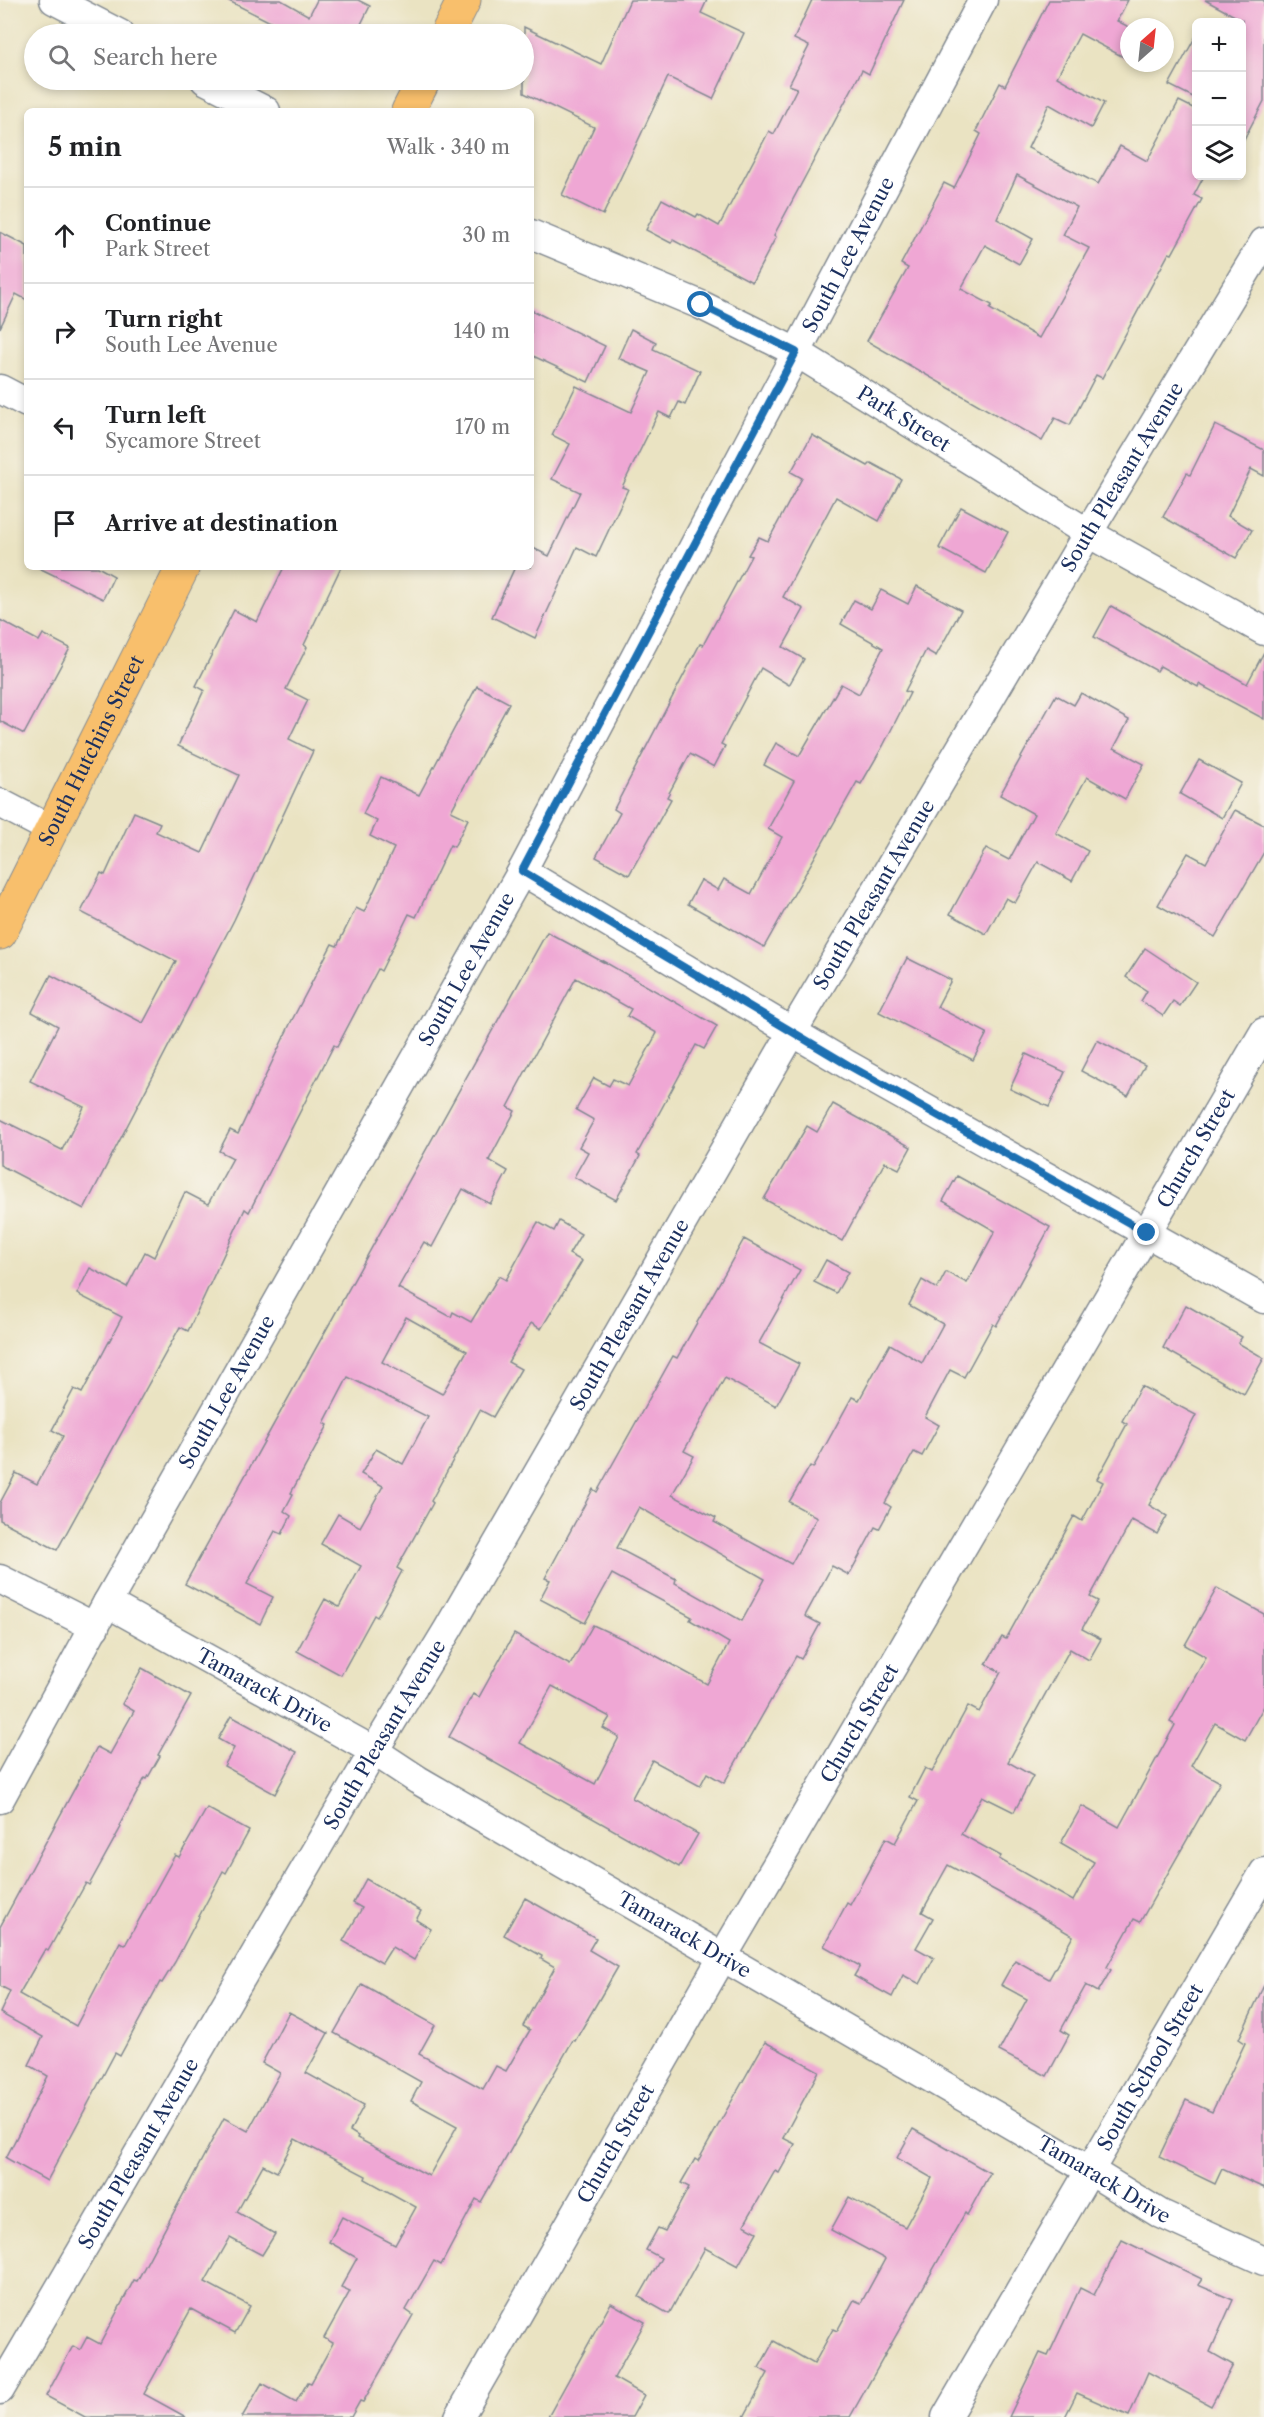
<!DOCTYPE html>
<html lang="en">
<head>
<meta charset="utf-8">
<style>
  body { margin:0; font-family:"Libre Caslon Text",serif; background:#f6f6f6; color:#202124 }
  .controls { position:absolute; right:18px; top:18px; display:grid; overflow:hidden; border-radius:9px; box-shadow:0 3px 9px #0003 }
  .controls button { width:54px; height:54px; display:grid; place-items:center; padding:0; border:0; border-bottom:2px solid #e0e0e0; background:#fff; color:#202124; font:30px sans-serif }
  .compass { position:absolute; left:1120px; top:18px; width:54px; height:54px; border-radius:50%; background:#fff; box-shadow:0 3px 9px #0003; rotate:27deg }
  .stop { position:absolute; width:18px; height:18px; margin:-14px; border:4px solid #1f6fb2; border-radius:50%; background:#fff }
  .stop.end { background:#1f6fb2; border-color:#fff; box-shadow:0 2px 6px #0008 }
  .list { margin:0; padding:0; list-style:none }
  h2 { display:flex; justify-content:space-between; align-items:center; height:78px; margin:0; padding:0 24px; font-size:26px }
  h2 small { font-size:20px; font-weight:400; color:#757577 }
  .list li { display:grid; grid-template-columns:39px 1fr auto; gap:18px; align-items:center; box-sizing:border-box; height:96px; padding:0 24px; border-top:2px solid #e0e0e0 }
  .list b { display:block; font-size:22px; white-space:nowrap }
  .list p { margin:0; font-size:20px; white-space:nowrap; color:#757577 }
  .list em { font-size:20px; font-style:normal; color:#757577 }
  .icon { flex:none; width:33px; height:33px; fill:none; stroke:currentColor; stroke-width:2; stroke-linecap:round; stroke-linejoin:round }
  .map { position:relative; flex:none; width:1264px; height:2417px; overflow:hidden }
  .search { position:absolute; background:#fff; box-shadow:0 3px 9px #0003; left:24px; top:24px; width:510px; height:66px; display:flex; align-items:center; gap:15px; box-sizing:border-box; padding:0 21px; border-radius:33px; color:#757577; font-size:22px }
  .panel { position:absolute; background:#fff; box-shadow:0 3px 9px #0003; left:24px; top:108px; width:510px; height:462px; border-radius:9px }
  .map>svg:first-child { display:block }
  .building { fill:#efa7d4; fill-rule:evenodd }
  .lines { fill:none; stroke-linecap:round; stroke-linejoin:round }
  .minor-casing { stroke:#828990; stroke-width:31 }
  .major-casing { stroke:#828990; stroke-width:35 }
  .minor { stroke:#fff; stroke-width:28 }
  .major { stroke:#f8bf6c; stroke-width:33 }
  .route { stroke:#1f6fb2; stroke-width:8 }
  .labels { text-anchor:middle; dominant-baseline:central; stroke-width:5; stroke-linejoin:round; paint-order:stroke }
  .street-label { font-size:20px; fill:#1b2f5e; stroke:#f7f3e8 }
</style>
</head>
<body>
<div class="map">
<svg width="1264" height="2417" viewBox="0 0 1264 2417">
  <rect width="100%" height="100%" fill="#f7f3e8"/>
  <filter id="ink" filterUnits="userSpaceOnUse"><feTurbulence type="fractalNoise" baseFrequency=".0167" numOctaves="2"/><feDisplacementMap in="SourceGraphic" scale="12" xChannelSelector="R" yChannelSelector="G"/><feConvolveMatrix kernelMatrix="1 2 1 2 8 2 1 2 1" color-interpolation-filters="sRGB"/></filter>
  <filter id="wash" filterUnits="userSpaceOnUse"><feTurbulence type="fractalNoise" baseFrequency=".008" numOctaves="4" result="noise"/><feDisplacementMap in="SourceGraphic" scale="24" xChannelSelector="R" yChannelSelector="G"/><feGaussianBlur stdDeviation="1.35" result="paint"/><feColorMatrix in="noise" values="0 0 0 0 0 0 0 0 0 0 0 0 0 0 0 0 0 1.4 0 .05"/><feComposite in="paint" operator="in"/></filter>
  <g filter="url(#wash)">
    <rect width="100%" height="100%" fill="#eae3c2"/>
    <g id="blocks">
      <g class="building">
        <path d="M 227,0 L 281,0 L 309,16 L 317,0 L 358,0 L 370,6 L 356,34 L 294,34 Z"/>
        <path d="M 630,0 L 707,0 L 701,13 L 744,33 L 713,99 L 668,77 L 603,215 L 562,195 L 594,127 L 524,93 L 524,27 L 601,64 Z"/>
        <path d="M 812,0 L 904,0 L 869,74 L 862,70 L 774,235 L 776,237 L 752,282 L 673,240 L 671,243 L 646,230 L 662,199 L 696,217 L 698,214 L 719,226 L 769,131 L 774,134 L 797,88 L 789,85 L 809,46 L 794,39 Z"/>
        <path d="M 1049,0 L 1128,0 L 1117,21 L 1129,27 L 1129,60 L 1080,34 L 1057,77 L 1104,103 L 1091,128 L 1049,104 L 1028,148 L 1098,184 L 1120,146 L 1147,161 L 1179,101 L 1197,110 L 1197,176 L 1204,176 L 1194,195 L 1202,199 L 1172,254 L 1169,253 L 1102,378 L 1096,375 L 1070,425 L 1055,418 L 1042,441 L 867,341 L 908,268 L 901,264 L 944,183 L 954,188 L 981,134 L 976,131 L 1000,83 L 1005,86 ZM 1017,175 L 1077,207 L 1063,235 L 1089,248 L 1039,338 L 990,309 L 992,305 L 961,289 L 985,245 L 1019,264 L 1033,239 L 997,219 Z"/>
        <path d="M 1205,0 L 1264,0 L 1264,101 L 1242,143 L 1242,20 Z"/>
        <path d="M 1197,34 L 1197,99 L 1169,85 Z"/>
        <path d="M 0,232 L 27,246 L 27,300 L 16,294 L 0,328 Z"/>
        <path d="M 531,310 L 605,346 L 588,382 L 531,355 Z"/>
        <path d="M 631,329 L 656,342 L 653,349 L 700,371 L 685,405 L 679,402 L 671,418 L 659,412 L 622,487 L 628,489 L 596,557 L 577,547 L 535,638 L 492,617 L 515,567 L 531,567 L 531,547 L 549,556 L 580,492 L 552,479 L 570,444 L 552,435 L 576,386 L 631,412 L 650,372 L 618,358 Z"/>
        <path d="M 1215,425 L 1264,450 L 1264,476 L 1251,469 L 1228,516 L 1252,530 L 1236,558 L 1163,517 L 1187,473 L 1190,475 Z"/>
        <path d="M 812,435 L 868,466 L 871,463 L 901,479 L 879,521 L 836,497 L 783,597 L 804,609 L 783,647 L 804,659 L 789,685 L 761,668 L 721,744 L 725,746 L 714,767 L 690,754 L 667,797 L 671,799 L 629,875 L 596,857 L 620,813 L 614,809 L 700,644 L 703,645 L 751,556 L 748,555 L 759,537 L 768,541 L 802,478 L 791,472 Z"/>
        <path d="M 961,507 L 1008,532 L 986,573 L 939,548 Z"/>
        <path d="M 37,567 L 98,567 L 114,576 L 103,599 Z"/>
        <path d="M 284,567 L 341,567 L 304,645 L 307,647 L 286,689 L 308,700 L 289,739 L 313,751 L 234,920 L 84,1209 L 0,1165 L 0,1119 L 62,1150 L 84,1107 L 30,1081 L 58,1026 L 32,1012 L 51,975 L 143,1023 L 176,961 L 81,912 L 101,873 L 105,875 L 134,812 L 160,823 L 156,832 L 202,853 L 239,775 L 178,746 L 204,690 L 196,686 L 234,610 L 257,622 Z"/>
        <path d="M 917,586 L 961,610 L 936,656 L 926,650 L 905,691 L 910,693 L 883,746 L 861,784 L 857,782 L 764,947 L 688,904 L 701,880 L 718,890 L 724,879 L 751,894 L 782,837 L 768,829 L 794,781 L 764,765 L 776,743 L 799,756 L 841,684 L 859,694 L 883,648 L 841,624 L 854,600 L 871,609 L 881,590 L 908,604 Z"/>
        <path d="M 1111,606 L 1247,684 L 1264,652 L 1264,719 L 1199,684 L 1198,687 L 1160,666 L 1157,671 L 1094,637 Z"/>
        <path d="M 0,620 L 39,641 L 43,634 L 70,648 L 24,734 L 0,721 Z"/>
        <path d="M 477,686 L 509,703 L 451,811 L 468,819 L 454,847 L 450,845 L 416,917 L 409,914 L 381,971 L 378,969 L 337,1047 L 334,1045 L 249,1212 L 245,1209 L 188,1331 L 180,1327 L 57,1550 L 0,1520 L 0,1503 L 16,1473 L 37,1484 L 63,1436 L 52,1430 L 74,1389 L 82,1393 L 122,1317 L 77,1294 L 90,1268 L 127,1287 L 145,1252 L 154,1257 L 185,1192 L 208,1204 L 233,1158 L 219,1151 L 230,1130 L 238,1134 L 291,1022 L 332,944 L 337,946 L 356,908 L 364,912 L 394,848 L 370,836 L 377,821 L 363,814 L 381,777 L 419,795 Z"/>
        <path d="M 1081,693 L 1129,720 L 1114,748 L 1144,764 L 1125,799 L 1087,777 L 1056,833 L 1088,851 L 1072,881 L 1038,862 L 1015,903 L 1006,898 L 986,934 L 950,914 L 986,848 L 1009,860 L 1034,814 L 1000,795 L 1056,695 L 1074,705 Z"/>
        <path d="M 1199,760 L 1241,783 L 1222,818 L 1180,794 Z"/>
        <path d="M 1235,810 L 1264,825 L 1264,852 L 1215,937 L 1158,905 L 1188,853 L 1206,863 Z"/>
        <path d="M 547,932 L 603,962 L 603,961 L 717,1026 L 704,1049 L 696,1045 L 637,1154 L 640,1156 L 616,1200 L 574,1177 L 588,1152 L 579,1147 L 594,1120 L 576,1110 L 594,1078 L 609,1086 L 613,1079 L 628,1086 L 657,1033 L 627,1016 L 631,1009 L 576,978 L 516,1089 L 517,1090 L 508,1107 L 515,1111 L 489,1160 L 508,1171 L 490,1204 L 463,1189 L 432,1247 L 424,1242 L 398,1288 L 451,1317 L 453,1312 L 471,1322 L 499,1276 L 506,1280 L 538,1222 L 554,1231 L 559,1221 L 581,1234 L 569,1254 L 582,1261 L 541,1329 L 531,1323 L 508,1362 L 521,1369 L 493,1417 L 480,1410 L 431,1501 L 433,1503 L 397,1568 L 402,1571 L 377,1617 L 374,1615 L 341,1675 L 297,1651 L 325,1599 L 339,1607 L 361,1566 L 321,1544 L 338,1514 L 360,1527 L 383,1486 L 361,1474 L 376,1449 L 403,1464 L 428,1417 L 348,1377 L 324,1423 L 328,1425 L 291,1493 L 293,1494 L 284,1511 L 291,1516 L 282,1534 L 275,1531 L 247,1584 L 273,1597 L 260,1624 L 185,1584 ZM 406,1317 L 467,1351 L 442,1394 L 382,1362 Z"/>
        <path d="M 1145,948 L 1196,982 L 1180,1006 L 1173,1001 L 1163,1016 L 1141,1001 L 1147,991 L 1126,977 Z"/>
        <path d="M 907,958 L 951,980 L 937,1007 L 987,1033 L 973,1060 L 879,1012 Z"/>
        <path d="M 1097,1040 L 1145,1065 L 1128,1096 L 1081,1071 Z"/>
        <path d="M 1026,1054 L 1065,1072 L 1049,1107 L 1010,1089 Z"/>
        <path d="M 833,1104 L 911,1147 L 899,1169 L 885,1162 L 842,1241 L 764,1199 L 807,1126 L 817,1132 Z"/>
        <path d="M 957,1176 L 1050,1227 L 996,1326 L 993,1324 L 964,1377 L 950,1370 L 925,1417 L 939,1425 L 922,1456 L 914,1452 L 885,1503 L 891,1507 L 879,1529 L 875,1527 L 849,1575 L 832,1566 L 805,1616 L 820,1624 L 801,1659 L 796,1656 L 724,1783 L 707,1773 L 700,1786 L 652,1760 L 632,1798 L 698,1834 L 679,1867 L 449,1737 L 473,1694 L 479,1697 L 514,1634 L 570,1665 L 593,1625 L 638,1646 L 707,1684 L 729,1643 L 690,1620 L 692,1617 L 612,1574 L 585,1623 L 540,1599 L 550,1580 L 545,1578 L 593,1489 L 597,1492 L 673,1356 L 677,1358 L 744,1239 L 800,1270 L 759,1343 L 799,1364 L 776,1406 L 725,1378 L 684,1451 L 694,1456 L 672,1495 L 716,1518 L 714,1522 L 791,1564 L 817,1517 L 789,1502 L 810,1466 L 813,1468 L 852,1397 L 859,1400 L 890,1344 L 922,1363 L 943,1324 L 909,1305 L 922,1280 L 937,1289 L 946,1272 L 967,1283 L 995,1231 L 943,1201 ZM 639,1507 L 765,1579 L 742,1621 L 675,1583 L 676,1579 L 617,1548 ZM 552,1686 L 610,1717 L 603,1728 L 619,1737 L 595,1784 L 520,1743 Z"/>
        <path d="M 826,1260 L 848,1272 L 836,1293 L 814,1282 Z"/>
        <path d="M 1186,1305 L 1242,1337 L 1238,1343 L 1264,1358 L 1244,1394 L 1163,1348 Z"/>
        <path d="M 1141,1386 L 1196,1415 L 1149,1505 L 1167,1516 L 1157,1534 L 1132,1520 L 1090,1597 L 1098,1601 L 1082,1629 L 1101,1639 L 1089,1660 L 1070,1649 L 1008,1762 L 1033,1776 L 1014,1812 L 982,1796 L 961,1834 L 1001,1856 L 999,1859 L 1073,1901 L 1094,1862 L 1061,1843 L 1082,1806 L 1119,1827 L 1175,1725 L 1170,1722 L 1206,1657 L 1185,1645 L 1217,1588 L 1264,1614 L 1264,1706 L 1245,1740 L 1215,1723 L 1191,1766 L 1220,1782 L 1140,1922 L 1134,1919 L 1107,1967 L 1111,1970 L 1098,1992 L 1086,1985 L 1061,2030 L 1069,2035 L 1047,2076 L 999,2051 L 1027,1999 L 1001,1985 L 1015,1960 L 1049,1979 L 1073,1936 L 998,1892 L 948,1865 L 922,1912 L 933,1918 L 916,1948 L 934,1958 L 920,1984 L 903,1975 L 892,1997 L 854,1976 L 860,1966 L 824,1946 L 847,1903 L 850,1905 L 886,1838 L 895,1843 L 918,1801 L 910,1797 L 925,1768 L 932,1772 L 968,1706 L 979,1712 L 1001,1672 L 986,1664 L 1002,1637 L 1006,1639 L 1074,1516 L 1082,1521 L 1103,1482 L 1097,1479 L 1127,1424 L 1122,1421 Z"/>
        <path d="M 142,1668 L 191,1696 L 158,1755 L 160,1756 L 147,1779 L 145,1778 L 119,1826 L 121,1827 L 89,1885 L 86,1883 L 48,1951 L 45,1949 L 19,1994 L 76,2026 L 120,1942 L 125,1945 L 175,1855 L 179,1857 L 207,1808 L 249,1831 L 226,1873 L 223,1871 L 175,1962 L 162,1983 L 160,1982 L 120,2056 L 115,2053 L 47,2181 L 6,2158 L 48,2076 L 29,2065 L 43,2037 L 0,2013 L 10,1991 L 0,1986 L 0,1927 L 97,1747 L 110,1754 L 134,1711 L 122,1704 Z"/>
        <path d="M 231,1716 L 297,1752 L 275,1794 L 224,1766 L 234,1748 L 218,1739 Z"/>
        <path d="M 366,1879 L 421,1911 L 416,1920 L 431,1929 L 414,1960 L 392,1947 L 382,1963 L 343,1941 L 362,1908 L 353,1903 Z"/>
        <path d="M 525,1898 L 596,1938 L 589,1950 L 618,1967 L 575,2041 L 573,2040 L 481,2202 L 476,2199 L 441,2265 L 434,2261 L 406,2310 L 413,2315 L 363,2402 L 360,2401 L 351,2417 L 242,2417 L 262,2383 L 296,2402 L 308,2382 L 311,2383 L 333,2343 L 324,2338 L 350,2291 L 341,2287 L 357,2258 L 329,2242 L 342,2217 L 395,2245 L 416,2207 L 365,2179 L 366,2176 L 295,2139 L 277,2172 L 263,2165 L 237,2212 L 275,2234 L 262,2255 L 230,2238 L 205,2282 L 250,2306 L 235,2333 L 191,2309 L 144,2394 L 186,2417 L 85,2417 L 46,2396 L 73,2346 L 80,2350 L 87,2337 L 100,2344 L 134,2280 L 137,2281 L 224,2118 L 248,2131 L 280,2073 L 262,2063 L 289,2012 L 328,2033 L 306,2073 L 364,2105 L 350,2131 L 358,2136 L 357,2138 L 429,2176 L 457,2126 L 411,2101 L 421,2082 L 334,2033 L 362,1984 L 435,2025 L 419,2054 L 483,2089 L 496,2066 L 506,2071 L 530,2030 L 523,2026 L 555,1967 L 541,1959 L 542,1956 L 504,1935 Z"/>
        <path d="M 1264,1985 L 1264,2188 L 1222,2169 L 1215,2184 L 1159,2157 L 1186,2100 L 1212,2112 L 1245,2043 L 1239,2039 Z"/>
        <path d="M 765,2042 L 819,2071 L 783,2138 L 795,2144 L 779,2173 L 775,2171 L 744,2225 L 757,2232 L 738,2266 L 705,2248 L 669,2314 L 639,2297 L 661,2258 L 646,2250 L 658,2228 L 665,2231 L 689,2187 L 681,2183 L 695,2159 L 698,2161 Z"/>
        <path d="M 913,2129 L 990,2173 L 967,2215 L 965,2213 L 850,2417 L 744,2417 L 768,2373 L 759,2368 L 774,2341 L 814,2364 L 833,2329 L 837,2331 L 854,2300 L 861,2303 L 885,2259 L 831,2230 L 849,2197 L 905,2227 L 932,2178 L 897,2158 Z"/>
        <path d="M 1122,2240 L 1202,2279 L 1198,2285 L 1233,2300 L 1210,2352 L 1233,2365 L 1211,2406 L 1148,2372 L 1129,2416 L 1077,2393 L 1065,2417 L 1009,2417 L 1040,2353 L 1048,2356 L 1080,2288 L 1094,2295 Z"/>
        <path d="M 611,2303 L 645,2322 L 614,2378 L 644,2395 L 632,2417 L 548,2417 Z"/>
      </g>
    </g>
  </g>
  <g filter="url(#ink)">
    <use href="#blocks" fill-opacity="0" stroke="#828990" stroke-width="1.5"/>
    <g class="lines">
      <g class="minor-casing">
        <g id="minor">
          <path d="M 54,0 L 120,34"/>
          <path d="M 205,80 L 266,111"/>
          <path id="s1" d="M 531,234 L 701,305 L 796,352 L 1088,533 L 1264,631"/>
          <path d="M 0,389 L 27,403"/>
          <path d="M 0,803 L 52,830"/>
          <path d="M 522,871 L 848,1065 L 1264,1299"/>
          <path d="M 0,1579 L 95,1627"/>
          <path id="s2" d="M 107,1603 L 374,1751 L 418,1780 L 1089,2170 L 1159,2213 L 1264,2261"/>
          <path id="s3" d="M 0,1799 L 107,1603 L 522,871 L 983,0"/>
          <path id="s4" d="M 0,2390 L 374,1751 L 448,1629 L 793,1031 L 1088,533 L 1264,242"/>
          <path id="s5" d="M 459,2417 L 722,1958 L 1264,1032"/>
          <path id="s6" d="M 946,2417 L 1264,1872"/>
        </g>
      </g>
      <g class="major-casing">
        <g id="major">
          <path d="M 447,34 L 464,0"/>
          <path d="M 408,111 L 424,80"/>
          <path id="s7" d="M 0,933 L 183,567"/>
        </g>
      </g>
      <use href="#minor" class="minor"/>
      <use href="#major" class="major"/>
    </g>
  </g>
  <g class="lines" filter="url(#ink)">
    <path class="route" d="M 701,305 L 796,352 L 522,871 L 848,1065 L 1147,1233"/>
  </g>
  <g class="labels">
    <g class="street-label">
      <text stroke="none"><textPath href="#s3" startOffset="1762">South Lee Avenue</textPath></text>
      <text stroke="none"><textPath href="#s1" startOffset="417">Park Street</textPath></text>
      <text stroke="none"><textPath href="#s4" startOffset="2218">South Pleasant Avenue</textPath></text>
      <text stroke="none"><textPath href="#s7" startOffset="204">South Hutchins Street</textPath></text>
      <text stroke="none"><textPath href="#s4" startOffset="1732">South Pleasant Avenue</textPath></text>
      <text stroke="none"><textPath href="#s3" startOffset="952">South Lee Avenue</textPath></text>
      <text stroke="none"><textPath href="#s5" startOffset="1467">Church Street</textPath></text>
      <text stroke="none"><textPath href="#s4" startOffset="1246">South Pleasant Avenue</textPath></text>
      <text stroke="none"><textPath href="#s3" startOffset="466">South Lee Avenue</textPath></text>
      <text stroke="none"><textPath href="#s2" startOffset="180">Tamarack Drive</textPath></text>
      <text stroke="none"><textPath href="#s5" startOffset="801">Church Street</textPath></text>
      <text stroke="none"><textPath href="#s4" startOffset="760">South Pleasant Avenue</textPath></text>
      <text stroke="none"><textPath href="#s2" startOffset="666">Tamarack Drive</textPath></text>
      <text stroke="none"><textPath href="#s6" startOffset="405">South School Street</textPath></text>
      <text stroke="none"><textPath href="#s5" startOffset="315">Church Street</textPath></text>
      <text stroke="none"><textPath href="#s4" startOffset="274">South Pleasant Avenue</textPath></text>
      <text stroke="none"><textPath href="#s2" startOffset="1152">Tamarack Drive</textPath></text>
    </g>
  </g>
</svg>
<div class="controls">
<button>+</button>
<button>−</button>
<button><svg class="icon" aria-label="layers" viewBox="0 0 24 24"><path d="M12 4l9 5-9 5-9-5zM3 14l9 5 9-5"/></svg></button>
</div>
<svg class="compass" viewBox="-18 -18 36 36"><path d="M0-13l5 13h-10z" fill="#e53935"/><path d="M0 13l5-13h-10z" fill="#757577"/></svg>
<div class="stop" style="left:701px;top:305px"></div>
<div class="stop end" style="left:1147px;top:1233px"></div>
<div class="search"><svg class="icon" aria-label="search" viewBox="0 0 24 24"><circle cx="10" cy="10" r="6"/><path d="M15 15l6 6"/></svg>Search here</div>
<section class="panel">
<h2>5 min<small>Walk · 340 m</small></h2>
<ul class="list">
<li><svg class="icon" aria-label="ahead" viewBox="0 0 24 24"><path d="M12 20V5M6 11l6-6 6 6"/></svg><div><b>Continue</b><p>Park Street</p></div><em>30 m</em></li>
<li><svg class="icon" aria-label="right" viewBox="0 0 24 24"><path d="M7 20v-9h11M14 6l5 5-5 5"/></svg><div><b>Turn right</b><p>South Lee Avenue</p></div><em>140 m</em></li>
<li><svg class="icon" aria-label="left" viewBox="0 0 24 24"><path d="M17 20v-9H6M10 6l-5 5 5 5"/></svg><div><b>Turn left</b><p>Sycamore Street</p></div><em>170 m</em></li>
<li><svg class="icon" aria-label="arrive" viewBox="0 0 24 24"><path d="M6 21V4h12l-3 4 3 4H6"/></svg><div><b>Arrive at destination</b></div></li>
</ul>
</section>
</div>
</body>
</html>
